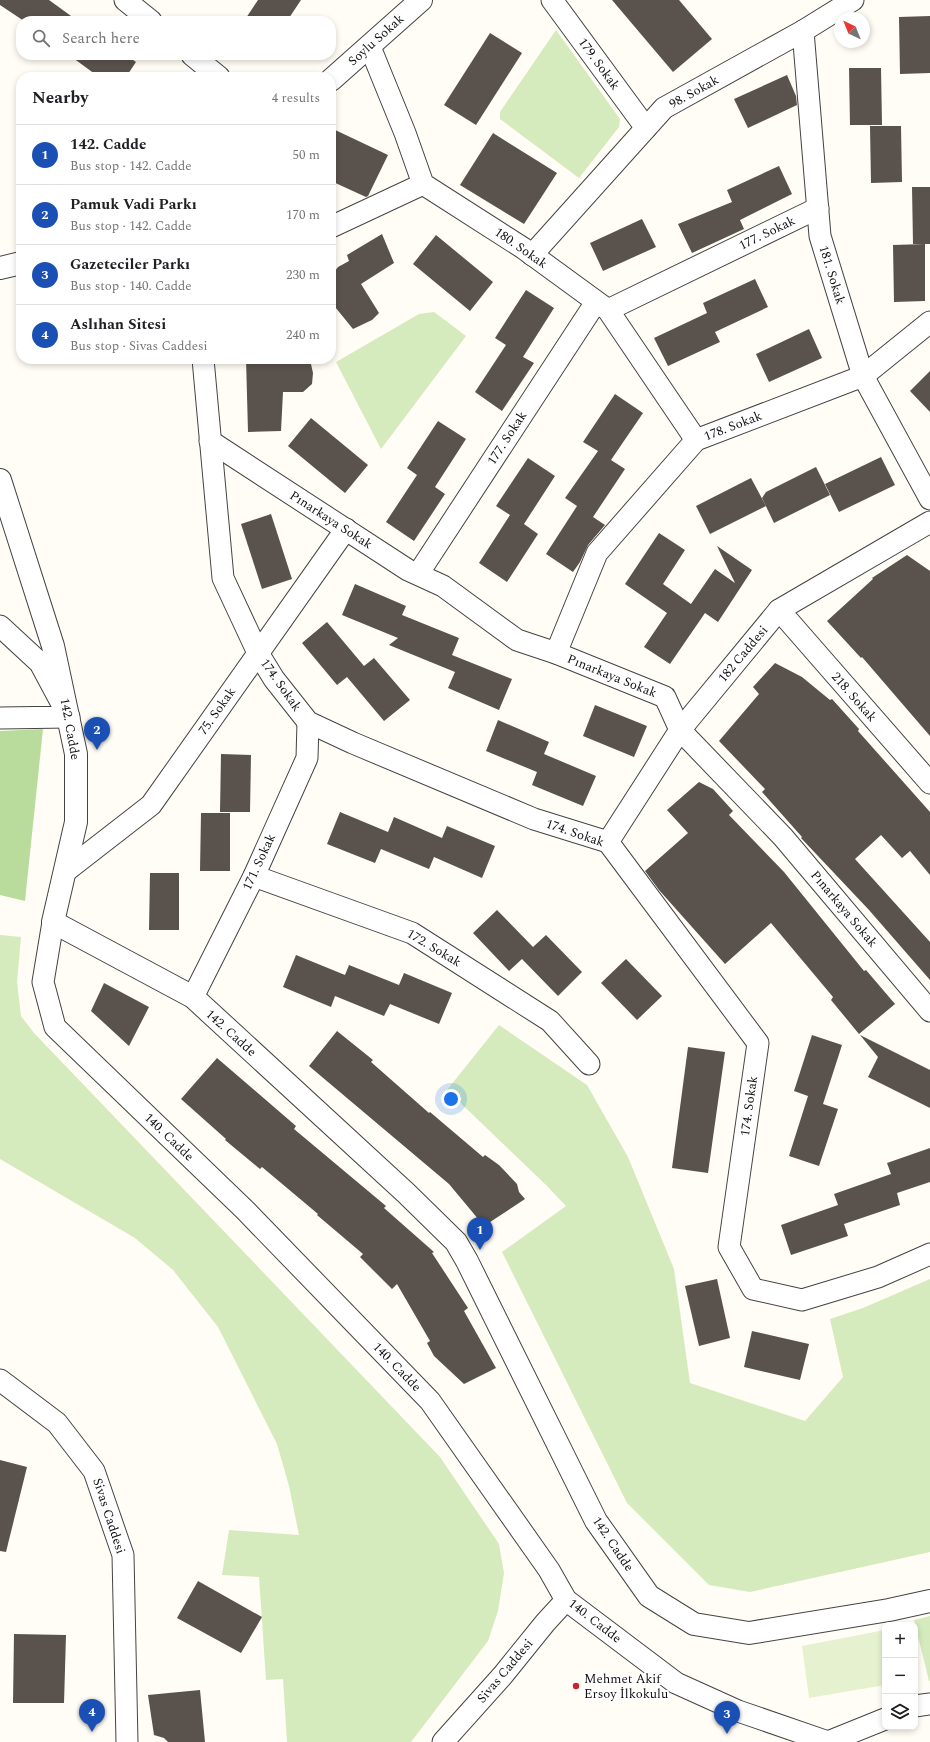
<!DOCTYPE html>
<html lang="en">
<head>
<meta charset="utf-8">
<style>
  body { margin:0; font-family:Spectral,serif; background:#f6f6f6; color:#202124 }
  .controls { position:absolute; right:12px; bottom:12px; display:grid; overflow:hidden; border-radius:8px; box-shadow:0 2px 6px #0003 }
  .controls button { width:36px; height:36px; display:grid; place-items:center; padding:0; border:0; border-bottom:1px solid #e0e0e0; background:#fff; color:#202124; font:20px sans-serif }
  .compass { position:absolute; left:834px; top:12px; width:36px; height:36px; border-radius:50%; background:#fff; box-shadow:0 2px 6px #0003; rotate:317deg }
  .you { position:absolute; left:451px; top:1099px; width:14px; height:14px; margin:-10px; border:3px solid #fff; border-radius:50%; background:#1a73e8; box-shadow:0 0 0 6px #1a73e833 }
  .badge { display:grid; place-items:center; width:26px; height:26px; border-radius:50%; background:#ea580c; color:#fff; font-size:13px; font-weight:700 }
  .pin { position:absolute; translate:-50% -33px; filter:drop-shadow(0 1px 2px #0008) }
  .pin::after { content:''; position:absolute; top:21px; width:14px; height:12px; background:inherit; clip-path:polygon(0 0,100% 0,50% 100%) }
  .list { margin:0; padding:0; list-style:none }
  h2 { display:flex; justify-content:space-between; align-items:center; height:52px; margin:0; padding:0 16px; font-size:17px }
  h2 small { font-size:13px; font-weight:400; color:#757577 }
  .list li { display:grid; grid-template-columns:26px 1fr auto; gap:12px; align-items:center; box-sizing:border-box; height:60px; padding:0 16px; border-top:1px solid #e0e0e0 }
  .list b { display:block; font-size:15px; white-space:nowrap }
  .list p { margin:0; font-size:13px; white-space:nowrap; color:#757577 }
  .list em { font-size:13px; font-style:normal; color:#757577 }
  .icon { flex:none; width:22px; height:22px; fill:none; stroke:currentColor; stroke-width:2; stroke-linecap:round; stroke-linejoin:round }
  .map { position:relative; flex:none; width:930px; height:1742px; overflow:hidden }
  .search { position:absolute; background:#fff; box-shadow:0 2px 6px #0003; left:16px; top:16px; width:320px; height:44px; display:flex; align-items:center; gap:10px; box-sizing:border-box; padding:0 14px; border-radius:16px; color:#757577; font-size:15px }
  .panel { position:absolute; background:#fff; box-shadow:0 2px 6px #0003; left:16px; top:72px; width:320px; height:292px; border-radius:16px }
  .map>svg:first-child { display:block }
  .green { fill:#d5ebbd }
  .forest { fill:#b9dc9c }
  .pitch { fill:#e6f2cf }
  .building { fill:#5a524d }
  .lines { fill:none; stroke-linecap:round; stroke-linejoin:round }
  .minor-casing { stroke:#444; stroke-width:23 }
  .tertiary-casing { stroke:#444; stroke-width:24 }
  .minor { stroke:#fff; stroke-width:21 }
  .tertiary { stroke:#fff; stroke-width:22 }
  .poi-dot { fill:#c4262e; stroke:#fff; stroke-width:1.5 }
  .labels { text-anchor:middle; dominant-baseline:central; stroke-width:4; stroke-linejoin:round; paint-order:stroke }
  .street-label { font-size:13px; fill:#111; stroke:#fff }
  .poi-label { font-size:13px; fill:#111; stroke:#fff; text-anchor:start }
</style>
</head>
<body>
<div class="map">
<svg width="930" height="1742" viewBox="0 0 930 1742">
  <rect width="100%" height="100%" fill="#fffdf5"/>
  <g class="green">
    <path d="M 556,30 L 620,119 L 619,127 L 579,178 L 500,119 L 500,112 Z"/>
    <path d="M 434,312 L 466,336 L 381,449 L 336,362 L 419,314 Z"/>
    <path d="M 0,935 L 21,937 L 17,982 L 21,1016 L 34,1033 L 440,1457 L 499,1544 L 504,1573 L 498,1611 L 488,1641 L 411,1742 L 287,1742 L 283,1679 L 266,1680 L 259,1577 L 222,1575 L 229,1530 L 299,1535 L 289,1486 L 277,1444 L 218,1327 L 173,1270 L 135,1238 L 0,1159 Z"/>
    <path d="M 499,1025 L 587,1085 L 628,1157 L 674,1269 L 690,1383 L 805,1421 L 843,1377 L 830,1319 L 863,1308 L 930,1279 L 930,1552 L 750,1592 L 709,1585 L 627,1503 L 502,1252 L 566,1206 L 546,1185 L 447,1090 Z"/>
    <path d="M 930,1616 L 930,1681 L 929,1681 L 914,1620 Z"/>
  </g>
  <path class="forest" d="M 43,729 L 25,901 L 0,895 L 0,731 Z"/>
  <path class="pitch" d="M 885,1630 L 885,1685 L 809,1698 L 802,1646 Z"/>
  <g class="building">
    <path d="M 0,0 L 49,0 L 78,21 L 24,21 L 0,5 Z"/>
    <path d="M 258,0 L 301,0 L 287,21 L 244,21 Z"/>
    <path d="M 612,0 L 679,0 L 712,39 L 673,72 Z"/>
    <path d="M 930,16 L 930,73 L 900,74 L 899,17 Z"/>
    <path d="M 490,33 L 522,53 L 476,125 L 444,105 Z"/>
    <path d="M 69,55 L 126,55 L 136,62 L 126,77 L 99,77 Z"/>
    <path d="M 849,68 L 881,68 L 882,125 L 850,125 Z"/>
    <path d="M 787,75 L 796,96 L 797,105 L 748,128 L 734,99 Z"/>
    <path d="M 870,126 L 901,126 L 902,182 L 871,183 Z"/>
    <path d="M 331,128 L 388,155 L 368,196 L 366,197 L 331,181 Z"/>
    <path d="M 493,133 L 557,173 L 524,224 L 460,185 Z"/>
    <path d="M 779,166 L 792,194 L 740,220 L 744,229 L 692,253 L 678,224 L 732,202 L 727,190 Z"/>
    <path d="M 912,187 L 930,187 L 930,244 L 913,244 Z"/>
    <path d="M 642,219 L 656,247 L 603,271 L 590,243 Z"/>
    <path d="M 382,234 L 394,263 L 361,284 L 379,313 L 372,320 L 353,329 L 331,302 L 331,276 L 338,267 L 349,261 L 347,255 Z"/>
    <path d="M 436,235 L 493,282 L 470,311 L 413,264 Z"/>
    <path d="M 925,244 L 925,301 L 894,302 L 893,245 Z"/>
    <path d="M 755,279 L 768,307 L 715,332 L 720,342 L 668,366 L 654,338 L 707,313 L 703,303 Z"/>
    <path d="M 526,290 L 554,308 L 523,357 L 534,363 L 502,411 L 475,392 L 506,345 L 495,338 Z"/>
    <path d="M 809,329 L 822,358 L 769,382 L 756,354 Z"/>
    <path d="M 246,359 L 276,359 L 276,364 L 311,364 L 313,373 L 312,384 L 303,392 L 283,392 L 281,431 L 248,432 Z"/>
    <path d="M 930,371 L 930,412 L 910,391 Z"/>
    <path d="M 615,394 L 643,413 L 611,460 L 625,469 L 593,517 L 605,525 L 588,545 L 580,562 L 573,572 L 546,554 L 577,506 L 565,498 L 598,451 L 583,442 Z"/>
    <path d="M 311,418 L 368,465 L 345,493 L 288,446 Z"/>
    <path d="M 438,421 L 466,439 L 435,487 L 445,494 L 414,541 L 386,522 L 417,475 L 407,468 Z"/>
    <path d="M 881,457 L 895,485 L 839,512 L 825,484 Z"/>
    <path d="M 528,458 L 555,476 L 524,524 L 538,534 L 507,582 L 479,563 L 510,515 L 496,506 Z"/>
    <path d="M 816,467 L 830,495 L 774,523 L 762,498 L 766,492 Z"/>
    <path d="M 751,478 L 766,506 L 710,534 L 696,506 Z"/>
    <path d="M 271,514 L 292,579 L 262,589 L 241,524 Z"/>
    <path d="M 659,533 L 685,550 L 663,584 L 691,604 L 715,569 L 735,583 L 717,546 L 752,570 L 718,622 L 705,613 L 670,664 L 644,647 L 667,613 L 625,584 Z"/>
    <path d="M 907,555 L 930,571 L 930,736 L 862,657 L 861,658 L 827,621 L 873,579 L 872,578 Z"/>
    <path d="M 355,584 L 406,606 L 402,615 L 459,638 L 452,655 L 512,679 L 499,710 L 448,688 L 455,672 L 389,645 L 398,638 L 342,615 Z"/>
    <path d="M 327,622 L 364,666 L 374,658 L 410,700 L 384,721 L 347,677 L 337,685 L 302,643 Z"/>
    <path d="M 775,663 L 802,677 L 830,700 L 832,699 L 859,729 L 858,731 L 930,812 L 930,875 L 910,851 L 902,858 L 881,835 L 855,859 L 930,942 L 930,980 L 869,910 L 801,838 L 802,837 L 762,792 L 765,789 L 719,741 L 759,694 L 753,687 Z"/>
    <path d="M 595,705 L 647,726 L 634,757 L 583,736 Z"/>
    <path d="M 498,720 L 549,742 L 544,754 L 596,776 L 583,806 L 532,785 L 537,772 L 486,751 Z"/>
    <path d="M 221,754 L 251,755 L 250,812 L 220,812 Z"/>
    <path d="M 699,782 L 713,789 L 733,811 L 729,815 L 784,872 L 864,971 L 866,970 L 895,1004 L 859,1034 L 831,1000 L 833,997 L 771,923 L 725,964 L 659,890 L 645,871 L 688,833 L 667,810 Z"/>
    <path d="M 340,812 L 388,832 L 394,817 L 442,838 L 447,826 L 495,846 L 482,878 L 434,857 L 429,869 L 381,849 L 375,863 L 327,844 Z"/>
    <path d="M 201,813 L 230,813 L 230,871 L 200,871 Z"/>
    <path d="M 150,873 L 179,873 L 179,930 L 149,930 Z"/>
    <path d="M 497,910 L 533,947 L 546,935 L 582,972 L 558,996 L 522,959 L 509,971 L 473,933 Z"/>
    <path d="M 296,955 L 345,975 L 349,965 L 399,985 L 404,973 L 452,993 L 439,1024 L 390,1004 L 384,1016 L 335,996 L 331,1007 L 283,987 Z"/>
    <path d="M 626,959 L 662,996 L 637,1020 L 601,983 Z"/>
    <path d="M 104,983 L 149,1007 L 129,1046 L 91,1011 Z"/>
    <path d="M 337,1031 L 373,1060 L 371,1062 L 429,1113 L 430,1112 L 483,1157 L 485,1155 L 499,1165 L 517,1184 L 519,1192 L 525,1199 L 484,1226 L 449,1184 L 309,1066 Z"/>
    <path d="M 812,1035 L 842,1045 L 823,1104 L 838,1109 L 819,1166 L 789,1156 L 808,1096 L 794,1091 Z"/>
    <path d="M 860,1035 L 930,1070 L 930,1108 L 868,1077 L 878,1057 Z"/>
    <path d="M 688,1047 L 725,1052 L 708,1173 L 672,1168 Z"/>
    <path d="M 217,1058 L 296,1126 L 294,1129 L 386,1206 L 384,1208 L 434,1252 L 432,1253 L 468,1308 L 464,1311 L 496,1368 L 464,1384 L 434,1356 L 427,1343 L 430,1341 L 397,1284 L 392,1289 L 360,1257 L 363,1254 L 317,1215 L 318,1214 L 262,1167 L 260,1169 L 225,1140 L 226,1139 L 181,1099 Z"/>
    <path d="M 930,1148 L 930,1182 L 897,1193 L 900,1205 L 844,1224 L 848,1236 L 791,1255 L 781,1225 L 838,1205 L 834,1194 L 891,1174 L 887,1163 Z"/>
    <path d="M 717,1279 L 730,1338 L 699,1346 L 685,1286 Z"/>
    <path d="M 752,1331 L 809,1344 L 800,1380 L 744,1367 Z"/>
    <path d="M 0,1460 L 27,1467 L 6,1552 L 0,1551 Z"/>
    <path d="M 198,1581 L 262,1617 L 241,1653 L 177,1618 Z"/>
    <path d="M 14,1634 L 66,1635 L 64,1703 L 13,1703 Z"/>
    <path d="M 200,1690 L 205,1742 L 168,1742 L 164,1738 L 154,1735 L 148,1695 Z"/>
  </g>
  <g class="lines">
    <g class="minor-casing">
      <g id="minor">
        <path d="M 125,0 L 151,21"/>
        <path d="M 552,0 L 646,128"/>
        <path d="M 803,31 L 820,236 L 863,376 L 930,499"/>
        <path d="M 370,47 L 405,133 L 423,184 L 523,248 L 608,310 L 696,440"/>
        <path d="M 192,55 L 219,77"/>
        <path d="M 331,227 L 423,184"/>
        <path d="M 532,255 L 664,108 L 803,31 L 853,0"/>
        <path d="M 608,310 L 818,208"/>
        <path d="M 203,359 L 223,578 L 258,653 L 274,679 L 308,722 L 353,743 L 534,819 L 608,842 L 758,1043 L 729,1247 L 753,1289 L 802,1300 L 878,1277 L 930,1254"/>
        <path d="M 210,441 L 408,570 L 443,586 L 517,640 L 556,653 L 665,697 L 680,730 L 783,837 L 930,1011"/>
        <path d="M 418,574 L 596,302"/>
        <path d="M 779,610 L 930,783"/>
        <path d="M 0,626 L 40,663 L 69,717 L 0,718"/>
        <path d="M 556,653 L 597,553 L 696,440 L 863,376 L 930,322"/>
        <path d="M 608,842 L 680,730 L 779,610 L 930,522"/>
        <path d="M 66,871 L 151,805 L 346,529"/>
        <path d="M 254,876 L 412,933 L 550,1021 L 589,1064"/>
        <path d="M 53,922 L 43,982 L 55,1027 L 245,1210 L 430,1401 L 549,1570 L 566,1600 L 676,1683 L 738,1711 L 828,1742"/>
        <path d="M 193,997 L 254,876 L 307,758 L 308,722"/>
        <path d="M 0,1380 L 57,1423 L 94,1471 L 123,1555 L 127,1742"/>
        <path d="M 915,1706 L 930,1704"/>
        <path d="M 443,1742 L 503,1675 L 545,1623 L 566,1600"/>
        <path d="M 828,1742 L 885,1719"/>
      </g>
    </g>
    <g class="tertiary-casing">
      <g id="tertiary">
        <path d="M 331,80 L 421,0"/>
        <path d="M 0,268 L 21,263"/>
        <path d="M 0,480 L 53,646 L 76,754 L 76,822 L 53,922 L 193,997 L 406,1193 L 456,1242 L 467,1261 L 596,1521 L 649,1596 L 694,1624 L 749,1633 L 889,1610 L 930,1601"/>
      </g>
    </g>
    <use href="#minor" class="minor"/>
    <use href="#tertiary" class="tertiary"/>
  </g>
  <circle class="poi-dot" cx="576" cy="1686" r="4"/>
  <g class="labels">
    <g class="street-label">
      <text transform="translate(376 40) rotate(-42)">Soylu Sokak</text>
      <text transform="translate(599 64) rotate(54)">179. Sokak</text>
      <text transform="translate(694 92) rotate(-29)">98. Sokak</text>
      <text transform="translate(767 233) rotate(-26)">177. Sokak</text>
      <text transform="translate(521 248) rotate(35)">180. Sokak</text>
      <text transform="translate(832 275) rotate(73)">181. Sokak</text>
      <text transform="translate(733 426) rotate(-21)">178. Sokak</text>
      <text transform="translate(507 438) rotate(-57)">177. Sokak</text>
      <text transform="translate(331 520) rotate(33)">Pınarkaya Sokak</text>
      <text transform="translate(743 654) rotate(-50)">182 Caddesi</text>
      <text transform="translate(612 676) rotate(22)">Pınarkaya Sokak</text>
      <text transform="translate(281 685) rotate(55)">174. Sokak</text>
      <text transform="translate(854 697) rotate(49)">218. Sokak</text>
      <text transform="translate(217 711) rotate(-55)">75. Sokak</text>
      <text transform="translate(70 729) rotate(80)">142. Cadde</text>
      <text transform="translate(575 833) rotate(19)">174. Sokak</text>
      <text transform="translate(259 862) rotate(-65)">171. Sokak</text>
      <text transform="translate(844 909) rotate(50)">Pınarkaya Sokak</text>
      <text transform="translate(434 948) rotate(31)">172. Sokak</text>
      <text transform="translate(231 1033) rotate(42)">142. Cadde</text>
      <text transform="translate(749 1106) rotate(-82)">174. Sokak</text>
      <text transform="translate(169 1137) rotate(44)">140. Cadde</text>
      <text transform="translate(397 1367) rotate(46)">140. Cadde</text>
      <text transform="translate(109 1516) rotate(72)">Sivas Caddesi</text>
      <text transform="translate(613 1544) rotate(56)">142. Cadde</text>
      <text transform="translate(595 1621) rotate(38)">140. Cadde</text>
      <text transform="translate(505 1671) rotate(-50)">Sivas Caddesi</text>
    </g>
    <g class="poi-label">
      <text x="584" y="1679">Mehmet Akif<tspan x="584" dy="15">Ersoy İlkokulu</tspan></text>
    </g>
  </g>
</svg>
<div class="controls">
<button>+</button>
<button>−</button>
<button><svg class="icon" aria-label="layers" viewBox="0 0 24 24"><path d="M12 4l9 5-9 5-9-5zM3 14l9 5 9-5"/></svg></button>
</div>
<svg class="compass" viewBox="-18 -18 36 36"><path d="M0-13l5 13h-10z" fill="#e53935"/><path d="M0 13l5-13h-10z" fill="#757577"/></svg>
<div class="you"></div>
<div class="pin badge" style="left:480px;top:1250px;background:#1a4fb4">1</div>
<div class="pin badge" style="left:97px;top:750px;background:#1a4fb4">2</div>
<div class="pin badge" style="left:727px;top:1734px;background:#1a4fb4">3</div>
<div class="pin badge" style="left:92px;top:1732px;background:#1a4fb4">4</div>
<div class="search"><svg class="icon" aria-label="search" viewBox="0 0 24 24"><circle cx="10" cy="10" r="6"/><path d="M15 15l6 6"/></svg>Search here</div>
<section class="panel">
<h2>Nearby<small>4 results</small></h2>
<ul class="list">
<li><span class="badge" style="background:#1a4fb4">1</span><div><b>142. Cadde</b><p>Bus stop · 142. Cadde</p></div><em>50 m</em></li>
<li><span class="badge" style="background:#1a4fb4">2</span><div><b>Pamuk Vadi Parkı</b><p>Bus stop · 142. Cadde</p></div><em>170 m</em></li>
<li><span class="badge" style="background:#1a4fb4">3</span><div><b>Gazeteciler Parkı</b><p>Bus stop · 140. Cadde</p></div><em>230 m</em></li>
<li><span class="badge" style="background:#1a4fb4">4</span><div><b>Aslıhan Sitesi</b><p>Bus stop · Sivas Caddesi</p></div><em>240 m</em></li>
</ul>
</section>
</div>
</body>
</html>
